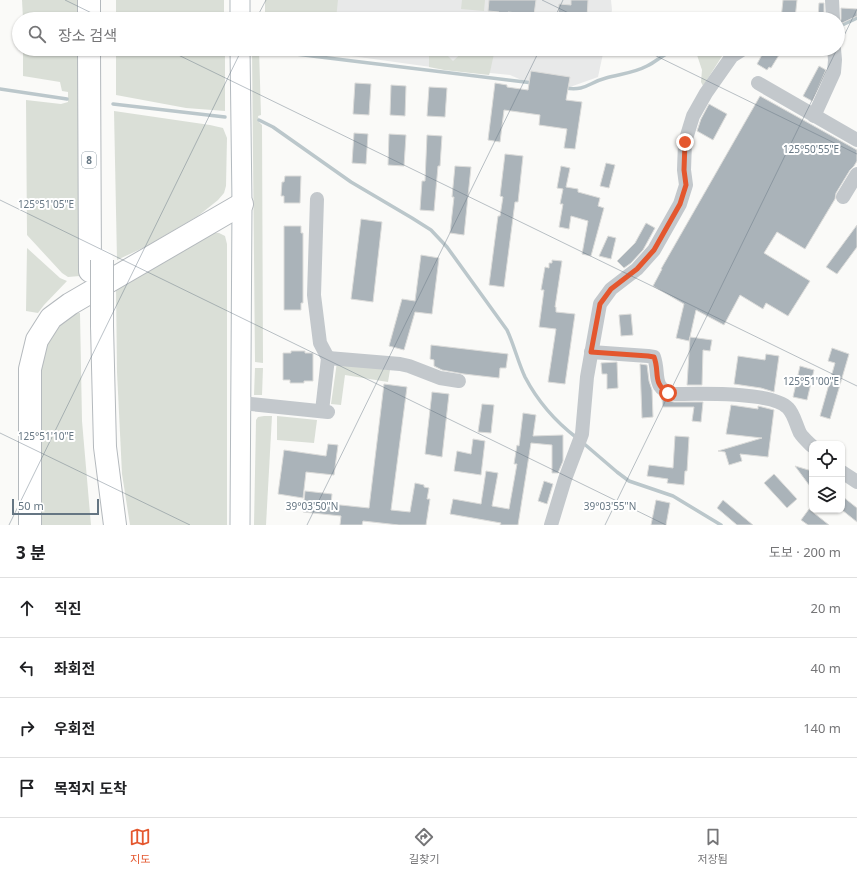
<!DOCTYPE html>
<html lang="ko">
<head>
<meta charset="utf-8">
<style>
  body { margin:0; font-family:"Noto Sans","Noto Sans KR",sans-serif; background:#f6f6f6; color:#202124 }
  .controls { position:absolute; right:12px; bottom:12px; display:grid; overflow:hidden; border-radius:8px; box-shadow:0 1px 3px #0004 }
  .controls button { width:36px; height:36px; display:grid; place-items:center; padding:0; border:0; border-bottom:1px solid #e0e0e0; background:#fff; color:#202124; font:20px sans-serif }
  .scale { position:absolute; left:12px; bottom:10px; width:87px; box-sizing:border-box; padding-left:4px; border:2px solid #657683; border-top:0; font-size:11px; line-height:14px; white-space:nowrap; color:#657683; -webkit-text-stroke:3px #fff; paint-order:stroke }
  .stop { position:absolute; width:12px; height:12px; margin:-9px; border:3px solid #e4572e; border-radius:50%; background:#fff }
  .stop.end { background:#e4572e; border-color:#fff; box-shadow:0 1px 4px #0008 }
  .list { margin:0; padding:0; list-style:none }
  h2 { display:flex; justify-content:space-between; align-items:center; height:52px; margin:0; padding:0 16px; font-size:17px }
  h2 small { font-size:13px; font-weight:400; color:#757577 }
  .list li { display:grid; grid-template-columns:26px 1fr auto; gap:12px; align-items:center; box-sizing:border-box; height:60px; padding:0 16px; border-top:1px solid #e0e0e0 }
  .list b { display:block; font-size:15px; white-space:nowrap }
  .list em { font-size:13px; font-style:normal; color:#757577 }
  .icon { flex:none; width:22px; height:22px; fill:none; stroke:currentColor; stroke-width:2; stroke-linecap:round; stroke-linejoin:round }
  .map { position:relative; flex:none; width:857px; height:525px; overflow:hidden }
  .search { position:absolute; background:#fff; box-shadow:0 1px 3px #0004; left:12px; right:12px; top:12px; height:44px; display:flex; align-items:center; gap:10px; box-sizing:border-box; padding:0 14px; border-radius:22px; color:#757577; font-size:15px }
  .sheet { height:292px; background:#fff }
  nav { display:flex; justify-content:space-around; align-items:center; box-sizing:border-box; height:56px; border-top:1px solid #e0e0e0; background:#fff; font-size:11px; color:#757577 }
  nav a { display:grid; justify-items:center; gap:2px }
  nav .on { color:#e4572e }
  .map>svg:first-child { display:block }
  .built { fill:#e8e9e9 }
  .green { fill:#dadfd7 }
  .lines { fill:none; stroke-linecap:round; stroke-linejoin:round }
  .stream { stroke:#bbc7cb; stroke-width:3.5 }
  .building { fill:#aab3b9; stroke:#dcdcda }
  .secondary-casing { stroke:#b3babf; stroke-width:21 }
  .motorway-casing { stroke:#b4b9bd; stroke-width:24 }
  .minor { stroke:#c3c8cc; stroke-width:14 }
  .secondary { stroke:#fff; stroke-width:19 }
  .motorway { stroke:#fff; stroke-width:22 }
  .motorway-bridge-casing { stroke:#b4b9bd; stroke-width:24; stroke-linecap:butt }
  .motorway-bridge { stroke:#fff; stroke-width:22 }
  .route { stroke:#e4572e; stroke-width:5 }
  .ticks { fill:none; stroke:#657683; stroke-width:1; stroke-opacity:0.45 }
  .labels { text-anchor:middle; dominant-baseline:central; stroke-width:4; stroke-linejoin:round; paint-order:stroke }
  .shield { fill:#fff; stroke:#939fa8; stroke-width:1 }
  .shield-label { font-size:10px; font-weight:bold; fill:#657683 }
  .ticks-label { font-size:10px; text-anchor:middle; fill:#657683; stroke:#fff; stroke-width:4; stroke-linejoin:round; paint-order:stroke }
</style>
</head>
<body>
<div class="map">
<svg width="857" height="525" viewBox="0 0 857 525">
  <rect width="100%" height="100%" fill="#fafaf8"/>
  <g class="built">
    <path d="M 337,0 L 611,0 L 612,10 L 610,19 L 335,19 Z"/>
    <path d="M 331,49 L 604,49 L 598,77 L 570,87 L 524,81 L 510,75 L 431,67 L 330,53 Z"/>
  </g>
  <g class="green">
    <path d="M 22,0 L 78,0 L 78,19 L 23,19 Z"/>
    <rect x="116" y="0" width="108" height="19"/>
    <path d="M 265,0 L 338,0 L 336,19 L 265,19 Z"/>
    <path d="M 462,0 L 485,0 L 484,11 L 461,9 Z"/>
    <path d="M 23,49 L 78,49 L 80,276 L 68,277 L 62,273 L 27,235 L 26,100 L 61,104 L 68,102 L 68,92 L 62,91 L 60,82 L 23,76 Z"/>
    <path d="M 116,49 L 225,49 L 225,111 L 186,108 L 116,95 Z"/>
    <path d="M 252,49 L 259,49 L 261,115 L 258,116 L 259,122 L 262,125 L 263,363 L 255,362 Z"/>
    <path d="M 437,49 L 446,49 L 444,52 L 453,61 L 466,49 L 495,49 L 490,72 L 489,75 L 444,70 L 429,67 L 429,50 Z"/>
    <path d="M 695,49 L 728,49 L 724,53 L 703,86 L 701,82 L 702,70 Z"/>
    <path d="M 114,111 L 210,125 L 223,128 L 227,138 L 226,186 L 224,193 L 218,200 L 198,216 L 147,246 L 117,260 Z"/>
    <path d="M 208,232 L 219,233 L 225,236 L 227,244 L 227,525 L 130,525 L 122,474 L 117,372 L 116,287 Z"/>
    <path d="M 27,248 L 60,278 L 67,281 L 44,305 L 38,313 L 26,311 Z"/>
    <path d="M 69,313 L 80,313 L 82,421 L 91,525 L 40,525 L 40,358 L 46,339 Z"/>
    <path d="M 337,362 L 390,370 L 388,382 L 345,375 L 341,405 L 331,404 Z"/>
    <path d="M 255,368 L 263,368 L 262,395 L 254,395 Z"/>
    <path d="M 264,416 L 272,416 L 266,525 L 254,525 L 256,420 L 258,417 Z"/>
    <path d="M 277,416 L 317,420 L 314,443 L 277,440 Z"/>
  </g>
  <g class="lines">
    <g class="stream">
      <path d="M 838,27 L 857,18"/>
      <path d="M 263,50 L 533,83"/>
      <path d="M 565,88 C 587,91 587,83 606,78 C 620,74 634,73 647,66 C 657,61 666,52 677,49"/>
      <path d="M 0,89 L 67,99"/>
      <path d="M 113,104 L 225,117"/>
      <path d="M 259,120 L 273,127 L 351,182 L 412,218 L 431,230 L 447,247 L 507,330 C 514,345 518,362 525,377 C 537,400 556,422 577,438"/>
      <path d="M 582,442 L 617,472 L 629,481 L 673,496 L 721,525"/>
    </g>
  </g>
  <g class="building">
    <path d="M 489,0 L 536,0 L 534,15 L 508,12 L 508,14 L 499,14 L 499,12 L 488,11 Z"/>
    <path d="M 571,0 L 588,0 L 587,19 L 558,18 L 559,4 L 571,5 Z"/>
    <path d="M 783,0 L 797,0 L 795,19 L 781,19 Z"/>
    <path d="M 819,3 L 824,3 L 824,19 L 818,19 Z"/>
    <path d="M 841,8 L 857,9 L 857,16 L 840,24 L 841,19 Z"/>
    <path d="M 765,49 L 779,49 L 776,54 L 779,55 L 771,68 L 769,67 L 767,70 L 757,64 Z"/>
    <path d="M 819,66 L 826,70 L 812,101 L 803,96 Z"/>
    <path d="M 531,71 L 570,77 L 566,100 L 582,102 L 575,149 L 564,148 L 567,129 L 539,125 L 540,115 L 504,110 L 500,142 L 488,140 L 495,83 L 507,85 L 507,87 L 528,90 Z"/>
    <path d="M 355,83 L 371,84 L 369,115 L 353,114 Z"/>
    <path d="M 391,85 L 406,86 L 405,116 L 390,115 Z"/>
    <path d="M 429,87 L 447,88 L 445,117 L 427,116 Z"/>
    <path d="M 760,96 L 857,150 L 857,161 L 854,166 L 850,170 L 836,193 L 835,199 L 805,249 L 777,232 L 764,253 L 810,281 L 788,316 L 766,303 L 763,309 L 740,295 L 724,325 L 696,310 L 689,341 L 676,338 L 684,304 L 653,286 L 662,269 L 661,269 Z"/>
    <path d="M 709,104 L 727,114 L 713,140 L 697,131 L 701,119 Z"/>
    <path d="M 354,133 L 368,134 L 366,164 L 352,163 Z"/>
    <path d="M 389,134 L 406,135 L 404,166 L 388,165 Z"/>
    <path d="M 427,135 L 442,136 L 440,166 L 438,166 L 434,211 L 420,210 L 422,181 L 425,181 Z"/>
    <path d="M 505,154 L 523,156 L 518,202 L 515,202 L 504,287 L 489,285 L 498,216 L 500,216 L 503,197 L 500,196 Z"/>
    <path d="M 606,163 L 615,165 L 609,188 L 600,186 Z"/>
    <path d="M 455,166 L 471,167 L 464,235 L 450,233 L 454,197 L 452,197 Z"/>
    <path d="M 561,166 L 570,168 L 566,187 L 578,189 L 578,192 L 600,198 L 598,206 L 604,208 L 591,256 L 582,254 L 588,221 L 571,216 L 569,229 L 559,227 L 563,204 L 560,204 L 563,189 L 557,188 Z"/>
    <path d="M 285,176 L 301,176 L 300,203 L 284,203 L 284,196 L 281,196 L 282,182 L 284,182 Z"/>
    <path d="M 361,219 L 382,222 L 373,302 L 351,299 Z"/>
    <path d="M 646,223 L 655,228 L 643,250 L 631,263 L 624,268 L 617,261 L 635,243 Z"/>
    <path d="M 857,225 L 857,247 L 837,274 L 826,267 Z"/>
    <path d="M 284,226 L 301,226 L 301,233 L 303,233 L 303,303 L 301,303 L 301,310 L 284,310 Z"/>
    <path d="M 608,236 L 616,238 L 611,259 L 599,256 Z"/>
    <path d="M 421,255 L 439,258 L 432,314 L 415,312 L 404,350 L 389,346 L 402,299 L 415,301 Z"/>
    <path d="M 552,260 L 562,261 L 555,307 L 556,307 L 556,312 L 575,314 L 565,384 L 548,382 L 556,329 L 539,327 L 544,290 L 541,290 L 545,267 L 549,268 L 549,263 L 552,263 Z"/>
    <path d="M 631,314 L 633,335 L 621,336 L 619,315 Z"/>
    <path d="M 690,337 L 712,340 L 710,351 L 703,350 L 702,385 L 687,385 Z"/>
    <path d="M 431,345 L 508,354 L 506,368 L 500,368 L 499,378 L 464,374 L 442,370 L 434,366 L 434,360 L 430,359 Z"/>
    <path d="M 832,348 L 849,354 L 830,419 L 820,416 L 835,363 L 828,361 Z"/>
    <path d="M 291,351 L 305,351 L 305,353 L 313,353 L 313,381 L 304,381 L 304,383 L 290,383 L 290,380 L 283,380 L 283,353 L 291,353 Z"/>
    <path d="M 766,354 L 779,356 L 774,392 L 761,388 L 734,384 L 738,356 L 765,360 Z"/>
    <path d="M 617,362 L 618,388 L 607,389 L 607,374 L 602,374 L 601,363 Z"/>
    <path d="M 640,364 L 647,365 L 649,381 L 652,390 L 653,417 L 642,418 Z"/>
    <path d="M 800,366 L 814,370 L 807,400 L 793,397 Z"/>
    <path d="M 384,384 L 407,387 L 391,510 L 410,512 L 415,483 L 424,485 L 424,487 L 429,488 L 427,499 L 430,499 L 426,525 L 399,525 L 363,521 L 362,525 L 340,525 L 341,516 L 303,512 L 305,491 L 332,494 L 331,504 L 369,508 Z"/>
    <path d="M 432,392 L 449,394 L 442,457 L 425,454 Z"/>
    <path d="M 662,399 L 674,402 L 703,402 L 701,422 L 692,421 L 694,407 L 663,407 Z"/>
    <path d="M 482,404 L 494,405 L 491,433 L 478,432 Z"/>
    <path d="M 731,405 L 758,409 L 758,406 L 774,410 L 768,457 L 740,454 L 742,461 L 729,465 L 725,452 L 718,451 L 762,438 L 726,434 Z"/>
    <path d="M 523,413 L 536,415 L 533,436 L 563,435 L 563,461 L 558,473 L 552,473 L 552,445 L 531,443 L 518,525 L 500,525 L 501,523 L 450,514 L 453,499 L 481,504 L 486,471 L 498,473 L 492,506 L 509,509 L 517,464 L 514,464 L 517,445 L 519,446 Z"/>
    <path d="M 675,436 L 689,437 L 687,471 L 685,471 L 684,485 L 667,483 L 668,479 L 647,476 L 649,465 L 673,468 Z"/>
    <path d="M 473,439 L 485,441 L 481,475 L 454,471 L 457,451 L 471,454 Z"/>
    <path d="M 328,444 L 338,445 L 334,475 L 306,472 L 303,498 L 278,494 L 284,450 L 326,456 Z"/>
    <path d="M 795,466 L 812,471 L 812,489 Z"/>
    <path d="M 774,474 L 797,499 L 787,508 L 764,483 Z"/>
    <path d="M 544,481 L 553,484 L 547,504 L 538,501 Z"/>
    <path d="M 842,496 L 857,508 L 857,522 L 842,510 Z"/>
    <path d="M 656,500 L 670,503 L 666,525 L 651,525 Z"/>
    <path d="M 723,500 L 753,525 L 737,525 L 717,508 Z"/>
    <path d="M 809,509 L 829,525 L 808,525 L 801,520 Z"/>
  </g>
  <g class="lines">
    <g class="secondary-casing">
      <g id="secondary">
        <path d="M 240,0 L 240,19"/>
        <path d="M 240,525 L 242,204 L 240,49"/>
      </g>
    </g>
    <g class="motorway-casing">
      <g id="motorway">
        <path d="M 89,0 L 89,19"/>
        <path d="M 89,49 L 90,271"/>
        <path d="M 102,326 L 105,447 L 115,525"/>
        <path d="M 30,525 L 30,369 L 37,340 L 51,318 L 70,304 L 242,204"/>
      </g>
    </g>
    <g class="minor">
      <path d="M 832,0 L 833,19"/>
      <path d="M 758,83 L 857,140"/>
      <path d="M 814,116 L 834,72 L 835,60 L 834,49"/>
      <path d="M 843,197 L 857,174"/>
      <path d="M 317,199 L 314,295 L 320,343 L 328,358 L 322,411"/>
      <path d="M 591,352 L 648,356 L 654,357 C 660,374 651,389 674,394 C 697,394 772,391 788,408 C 794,414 796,425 800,433 C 803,438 808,442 812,446"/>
      <path d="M 328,358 L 400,364 L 409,366 L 440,378 L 459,381"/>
      <path d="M 241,403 L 328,412"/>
      <path d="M 842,472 L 857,482"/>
      <path d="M 551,525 L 565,479 L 582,434 L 587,377 L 600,304 L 611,289 L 637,269 L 654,250 L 680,204 L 686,185 L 684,170 L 685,142 L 693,116 L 706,93 L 732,56 L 743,49"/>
    </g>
    <use href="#secondary" class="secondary"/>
    <use href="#motorway" class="motorway"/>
    <g class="motorway-bridge-casing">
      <path id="motorway-bridge" d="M 102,326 L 102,260"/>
    </g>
    <use href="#motorway-bridge" class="motorway-bridge"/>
  </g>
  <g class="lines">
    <path class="route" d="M 668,393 C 652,383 660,372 654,357 L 648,356 L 591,352 L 600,304 L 611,289 L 637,269 L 654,250 L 680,204 L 686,185 L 684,170 L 685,142"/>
  </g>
  <path class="ticks" d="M 65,0 L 104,19M 542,0 L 581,19M 256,19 L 266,0M 554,19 L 563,0M 838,48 L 857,9M 166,49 L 857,386M 642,49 L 857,154M 0,200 L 666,525M 0,433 L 190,525M 9,525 L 242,49M 307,525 L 540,49M 605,525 L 837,49"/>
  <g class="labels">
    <rect class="shield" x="82" y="152" width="14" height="16" rx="3"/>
    <g class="shield-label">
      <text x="89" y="160">8</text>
    </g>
  </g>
  <g class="ticks-label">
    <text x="811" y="153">125°50'55"E</text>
    <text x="46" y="208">125°51'05"E</text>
    <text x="811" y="385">125°51'00"E</text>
    <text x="46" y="440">125°51'10"E</text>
    <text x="312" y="510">39°03'50"N</text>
    <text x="610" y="510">39°03'55"N</text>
  </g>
</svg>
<div class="controls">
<button><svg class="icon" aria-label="locate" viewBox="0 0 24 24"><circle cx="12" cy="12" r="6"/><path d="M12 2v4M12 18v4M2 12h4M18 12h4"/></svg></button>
<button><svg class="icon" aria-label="layers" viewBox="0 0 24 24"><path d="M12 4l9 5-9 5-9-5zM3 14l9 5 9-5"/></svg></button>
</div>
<div class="scale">50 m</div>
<div class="stop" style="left:668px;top:393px"></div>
<div class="stop end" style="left:685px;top:142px"></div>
<div class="search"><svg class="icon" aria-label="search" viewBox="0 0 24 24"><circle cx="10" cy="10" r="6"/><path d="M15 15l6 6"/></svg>장소 검색</div>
</div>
<section class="sheet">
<h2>3 분<small>도보 · 200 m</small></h2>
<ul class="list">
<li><svg class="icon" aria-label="ahead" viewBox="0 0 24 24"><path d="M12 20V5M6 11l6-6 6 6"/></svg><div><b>직진</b></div><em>20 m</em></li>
<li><svg class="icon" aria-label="left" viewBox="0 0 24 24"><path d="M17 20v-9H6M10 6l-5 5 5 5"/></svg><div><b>좌회전</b></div><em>40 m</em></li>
<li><svg class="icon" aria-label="right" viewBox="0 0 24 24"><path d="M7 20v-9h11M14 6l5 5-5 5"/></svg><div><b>우회전</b></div><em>140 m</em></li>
<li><svg class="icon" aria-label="arrive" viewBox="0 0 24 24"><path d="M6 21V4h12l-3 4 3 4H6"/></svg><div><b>목적지 도착</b></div></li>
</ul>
</section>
<nav>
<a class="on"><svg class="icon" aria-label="map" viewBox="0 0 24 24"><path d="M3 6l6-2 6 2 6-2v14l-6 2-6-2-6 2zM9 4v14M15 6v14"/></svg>지도</a>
<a><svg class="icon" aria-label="directions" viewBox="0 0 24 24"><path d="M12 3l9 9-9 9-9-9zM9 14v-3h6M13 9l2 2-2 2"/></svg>길찾기</a>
<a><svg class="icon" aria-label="saved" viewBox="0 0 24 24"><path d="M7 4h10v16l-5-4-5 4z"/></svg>저장됨</a>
</nav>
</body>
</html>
